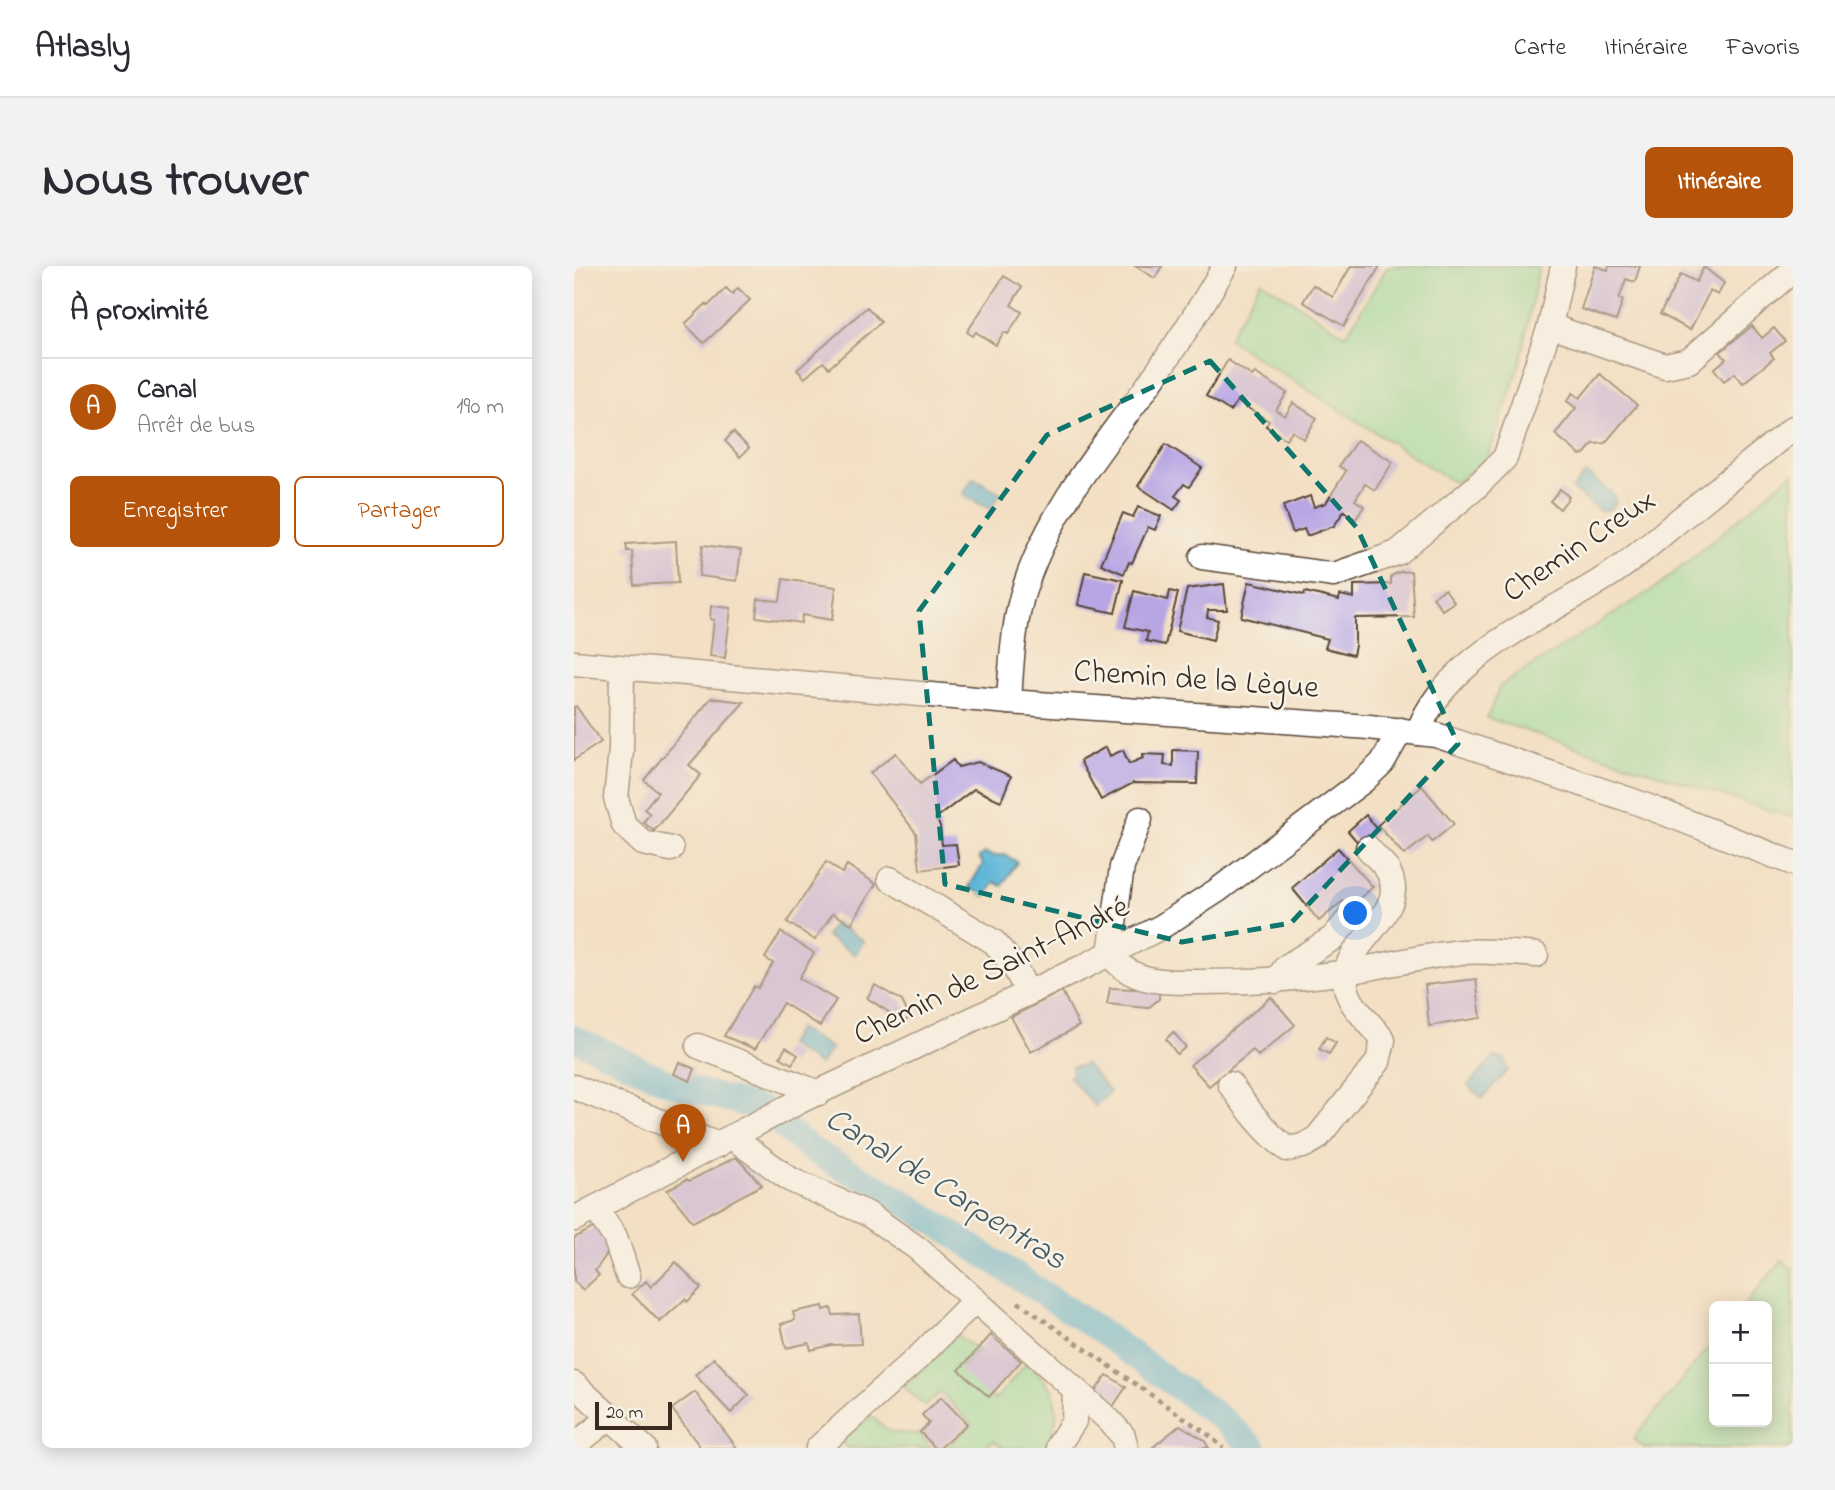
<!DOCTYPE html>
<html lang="fr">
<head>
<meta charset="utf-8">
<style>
  body { margin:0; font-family:"Indie Flower",sans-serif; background:#f2f2f3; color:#2b2b33 }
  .controls { position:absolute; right:21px; bottom:21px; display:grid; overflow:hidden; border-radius:10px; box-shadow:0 4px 18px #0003 }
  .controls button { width:63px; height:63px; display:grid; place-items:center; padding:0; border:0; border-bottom:2px solid #e1e1e2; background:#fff; color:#2b2b33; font:35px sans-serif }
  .scale { position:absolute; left:21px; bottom:18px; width:77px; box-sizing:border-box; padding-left:7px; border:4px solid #3b2a1e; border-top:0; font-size:19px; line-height:24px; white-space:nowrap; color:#3b2a1e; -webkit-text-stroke:5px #f7f3e8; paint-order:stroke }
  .you { position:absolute; left:782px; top:648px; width:24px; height:24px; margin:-18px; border:5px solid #fff; border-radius:50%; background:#1a73e8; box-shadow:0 0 0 10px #1a73e833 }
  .badge { display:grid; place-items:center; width:46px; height:46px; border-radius:50%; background:#b45309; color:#fff; font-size:23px; font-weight:700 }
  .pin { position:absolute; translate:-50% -58px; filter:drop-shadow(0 2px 4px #0008) }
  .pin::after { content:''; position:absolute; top:37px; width:24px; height:21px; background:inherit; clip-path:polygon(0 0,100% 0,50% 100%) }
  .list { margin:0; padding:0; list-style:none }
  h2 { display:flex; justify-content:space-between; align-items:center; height:91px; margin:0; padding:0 28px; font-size:30px }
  h2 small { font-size:23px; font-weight:400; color:#7c7c81 }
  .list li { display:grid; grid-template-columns:46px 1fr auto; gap:21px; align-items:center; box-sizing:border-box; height:98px; padding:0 28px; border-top:2px solid #e1e1e2 }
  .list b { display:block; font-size:26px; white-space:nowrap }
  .list p { margin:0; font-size:23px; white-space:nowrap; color:#7c7c81 }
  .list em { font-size:23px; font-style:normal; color:#7c7c81 }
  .actions { display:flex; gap:14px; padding:21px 28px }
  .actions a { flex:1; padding:16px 0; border:2px solid #b45309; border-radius:10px; text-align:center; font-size:24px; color:#b45309 }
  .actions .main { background:#b45309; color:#fff }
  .map { position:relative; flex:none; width:1219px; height:1182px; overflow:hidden; border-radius:10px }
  header { display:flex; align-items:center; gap:42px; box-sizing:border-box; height:98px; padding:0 35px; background:#fff; border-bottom:2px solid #e1e1e2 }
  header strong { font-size:33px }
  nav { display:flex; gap:38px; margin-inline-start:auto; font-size:24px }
  .intro { display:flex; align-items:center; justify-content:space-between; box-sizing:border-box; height:168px; padding:0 42px }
  h1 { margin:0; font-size:49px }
  .button { padding:18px 32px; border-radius:10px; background:#b45309; color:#fff; font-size:24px; font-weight:700 }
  main { display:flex; gap:42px; padding:0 42px }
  aside { flex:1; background:#fff; border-radius:10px; box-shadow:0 4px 18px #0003 }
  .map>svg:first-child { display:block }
  .green { fill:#8ddfa0; stroke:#64845f; stroke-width:2 }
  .water { fill:#59b4d7; stroke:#4a6f7a; stroke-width:2 }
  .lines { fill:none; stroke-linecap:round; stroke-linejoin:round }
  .canal { stroke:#59b4d7; stroke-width:26 }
  .building { fill:#b8a6e4 }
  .minor-casing { stroke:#574537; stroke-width:27 }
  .path { stroke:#574537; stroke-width:4.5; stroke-dasharray:5 5; stroke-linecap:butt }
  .minor { stroke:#fff; stroke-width:24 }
  .marked { fill:none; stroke:#0f766e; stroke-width:5; stroke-dasharray:14 9; stroke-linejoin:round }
  .labels { text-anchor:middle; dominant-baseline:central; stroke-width:5; stroke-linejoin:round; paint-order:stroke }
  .street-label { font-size:32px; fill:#3b2a1e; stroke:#f7f3e8 }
  .water-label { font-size:33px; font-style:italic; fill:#465a5f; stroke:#f7f3e8 }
</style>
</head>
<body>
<header>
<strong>Atlasly</strong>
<nav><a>Carte</a><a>Itinéraire</a><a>Favoris</a></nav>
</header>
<div class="intro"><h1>Nous trouver</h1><a class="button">Itinéraire</a></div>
<main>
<aside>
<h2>À proximité<small></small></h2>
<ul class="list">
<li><span class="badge">A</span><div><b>Canal</b><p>Arrêt de bus</p></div><em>190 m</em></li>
</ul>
<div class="actions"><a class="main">Enregistrer</a><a>Partager</a></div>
</aside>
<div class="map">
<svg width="1219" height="1182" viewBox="0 0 1219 1182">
  <rect width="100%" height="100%" fill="#f7f3e8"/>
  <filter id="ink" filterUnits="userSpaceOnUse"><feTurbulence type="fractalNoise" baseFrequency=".0143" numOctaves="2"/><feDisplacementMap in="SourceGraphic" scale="14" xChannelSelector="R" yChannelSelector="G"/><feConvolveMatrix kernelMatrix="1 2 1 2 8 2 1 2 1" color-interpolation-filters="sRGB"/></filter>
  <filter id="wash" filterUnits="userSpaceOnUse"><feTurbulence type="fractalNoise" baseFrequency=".00686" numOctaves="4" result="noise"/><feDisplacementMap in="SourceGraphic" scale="28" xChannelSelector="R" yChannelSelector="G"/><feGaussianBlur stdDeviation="1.57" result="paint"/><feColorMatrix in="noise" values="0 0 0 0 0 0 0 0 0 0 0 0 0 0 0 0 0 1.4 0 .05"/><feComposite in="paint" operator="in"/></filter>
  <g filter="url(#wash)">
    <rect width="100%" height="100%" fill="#f3e0c4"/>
    <g class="green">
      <path d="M 814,0 L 965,0 L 946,97 L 913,193 L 881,217 L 654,73 L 687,15 L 772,69 Z"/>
      <path d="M 1219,207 L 1219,552 L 913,452 L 926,420 L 1087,318 Z"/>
      <path d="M 1208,994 L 1219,1003 L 1219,1182 L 1070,1182 L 1059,1173 L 1140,1075 L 1140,1156 L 1193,1156 L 1193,1040 L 1170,1040 Z"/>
      <path d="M 382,1069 L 403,1083 L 387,1102 L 421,1134 L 454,1095 L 479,1125 L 483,1150 L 473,1182 L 430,1182 L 420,1175 L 410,1182 L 372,1182 L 397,1158 L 367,1126 L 351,1140 L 330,1121 Z"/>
      <path d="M 297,1150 L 316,1166 L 345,1168 L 357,1182 L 273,1182 L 266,1174 Z"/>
    </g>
    <g class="water">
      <path d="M 1012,207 L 1039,228 L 1041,237 L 1036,243 L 1026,245 L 998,223 Z"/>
      <path d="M 399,212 L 427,227 L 416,243 L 389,229 Z"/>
      <path d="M 411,587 L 419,590 L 431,589 L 443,596 L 428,620 L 421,616 L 411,631 L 395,621 L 409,598 L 405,591 Z"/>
      <path d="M 261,656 L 290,675 L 281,689 L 252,670 Z"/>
      <path d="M 224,762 L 257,782 L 246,799 L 214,779 Z"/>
      <path d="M 920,791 L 931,793 L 932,802 L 934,804 L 908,832 L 894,819 Z"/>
      <path d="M 511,797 L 536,826 L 521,840 L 495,811 L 498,808 L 498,800 L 507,800 Z"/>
    </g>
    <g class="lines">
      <path class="canal" d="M 0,772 L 98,818 L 189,843 L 236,883 L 333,938 L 529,1067 L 652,1156 L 680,1182"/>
    </g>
    <g id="blocks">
      <g class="building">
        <path d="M 561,0 L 588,0 L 581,12 Z"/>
        <path d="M 777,0 L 806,0 L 770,60 L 729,36 L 739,19 L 759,31 Z"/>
        <path d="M 1021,0 L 1034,4 L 1035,0 L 1066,0 L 1061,16 L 1052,13 L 1045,33 L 1049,34 L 1042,55 L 1007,43 Z"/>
        <path d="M 1130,1 L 1150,17 L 1144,29 L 1136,25 L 1116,64 L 1086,48 L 1107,8 L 1122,16 Z"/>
        <path d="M 430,10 L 448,21 L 437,39 L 448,46 L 434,68 L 430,66 L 422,79 L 402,66 L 399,70 L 393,66 Z"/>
        <path d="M 152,22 L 158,28 L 164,22 L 176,34 L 130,77 L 111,58 L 132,38 L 134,40 Z"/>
        <path d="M 293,41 L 307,56 L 255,102 L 249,96 L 231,112 L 223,104 Z"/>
        <path d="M 1178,60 L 1188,72 L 1200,62 L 1211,75 L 1196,87 L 1200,92 L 1169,117 L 1161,107 L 1150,115 L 1140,103 L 1152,93 L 1146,86 Z"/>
        <path d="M 654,94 L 678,110 L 681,107 L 713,127 L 702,144 L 711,150 L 719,137 L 743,152 L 730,173 L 718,165 L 712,173 L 692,160 L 695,155 L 663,135 L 656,145 L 632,130 Z"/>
        <path d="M 1026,108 L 1063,139 L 1031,177 L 1019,178 L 1010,188 L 1006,189 L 981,168 L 1002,142 L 993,135 L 999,127 L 1006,132 Z"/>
        <path d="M 159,166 L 175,182 L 166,191 L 151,175 Z"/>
        <path d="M 783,174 L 819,196 L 801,224 L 791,218 L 781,234 L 790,240 L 782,253 L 770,245 L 760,260 L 733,270 L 730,263 L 719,267 L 709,240 L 736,230 L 740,241 L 752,237 L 772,205 L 765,200 Z"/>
        <path d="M 592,178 L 628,202 L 615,221 L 610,218 L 601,230 L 607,234 L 600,244 L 564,220 Z"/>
        <path d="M 986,223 L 995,231 L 986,243 L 976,235 Z"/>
        <path d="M 564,241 L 587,250 L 581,264 L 574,261 L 558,297 L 555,296 L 550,308 L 527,298 L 549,247 L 559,251 Z"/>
        <path d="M 102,275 L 104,317 L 60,319 L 58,285 L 53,285 L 52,278 Z"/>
        <path d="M 129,279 L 167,284 L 163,315 L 125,310 Z"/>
        <path d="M 837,305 L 840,351 L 781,352 L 781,380 L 779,389 L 751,382 L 754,373 L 667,351 L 675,316 L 730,329 L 731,326 L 765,334 L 766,329 L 780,332 L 780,319 L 817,318 L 817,310 L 826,306 Z"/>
        <path d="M 511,306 L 549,314 L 541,347 L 504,339 Z"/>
        <path d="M 209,313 L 262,321 L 258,354 L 228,349 L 227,357 L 182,351 L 184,333 L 206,335 Z"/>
        <path d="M 650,318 L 653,344 L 634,344 L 633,351 L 644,354 L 639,374 L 603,365 L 613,323 Z"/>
        <path d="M 871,323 L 880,336 L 868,344 L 859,331 Z"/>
        <path d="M 560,325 L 594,334 L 596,325 L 604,327 L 591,379 L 572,375 L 574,366 L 551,361 Z"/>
        <path d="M 137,340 L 157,342 L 151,392 L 136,390 L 140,354 L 136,353 Z"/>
        <path d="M 137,432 L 170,436 L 115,499 L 127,509 L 80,565 L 69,556 L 76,548 L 70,543 L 84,526 L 70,514 Z"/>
        <path d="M 2,440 L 27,476 L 0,494 L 0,441 Z"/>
        <path d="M 532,481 L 536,490 L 549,484 L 555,498 L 569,492 L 569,488 L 591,489 L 590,499 L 599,500 L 599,484 L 624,485 L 623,518 L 559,517 L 527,534 L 506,495 Z"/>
        <path d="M 322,487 L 346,518 L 379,494 L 384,501 L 404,496 L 437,510 L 427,535 L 400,523 L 361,553 L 366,560 L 368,579 L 382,578 L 385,599 L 346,604 L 342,567 L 296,507 Z"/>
        <path d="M 848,520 L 880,558 L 858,576 L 854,570 L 830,589 L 804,559 Z"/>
        <path d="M 792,549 L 805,565 L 787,580 L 774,565 Z"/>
        <path d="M 764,582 L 799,621 L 774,642 L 769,635 L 745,655 L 718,622 Z"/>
        <path d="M 252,596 L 268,607 L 273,599 L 302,618 L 277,658 L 259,647 L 241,674 L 213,656 Z"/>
        <path d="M 207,666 L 240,687 L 225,712 L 262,734 L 246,760 L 209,737 L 181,783 L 150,770 L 180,720 L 184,722 L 199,697 L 191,692 Z"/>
        <path d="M 902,713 L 907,752 L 855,760 L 851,719 Z"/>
        <path d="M 301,719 L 328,735 L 336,752 L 321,759 L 316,747 L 293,732 Z"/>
        <path d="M 536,722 L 585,724 L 585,733 L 574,742 L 533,738 Z"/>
        <path d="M 488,725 L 505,760 L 457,786 L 437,751 Z"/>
        <path d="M 697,731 L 721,759 L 684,790 L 679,784 L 635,820 L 616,799 Z"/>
        <path d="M 599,766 L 612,781 L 603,788 L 592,773 Z"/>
        <path d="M 752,771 L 762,777 L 755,788 L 745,783 Z"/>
        <path d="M 212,781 L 224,789 L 218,798 L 206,791 Z"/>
        <path d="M 105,796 L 121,803 L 116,815 L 100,808 Z"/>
        <path d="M 162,891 L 188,919 L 119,956 L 93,924 L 113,913 L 115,915 Z"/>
        <path d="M 21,961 L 35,985 L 21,1005 L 25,1009 L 9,1024 L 0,1015 L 0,972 Z"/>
        <path d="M 102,996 L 127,1022 L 113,1036 L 111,1033 L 86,1056 L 58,1028 L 72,1015 L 77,1021 Z"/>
        <path d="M 249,1040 L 250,1044 L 257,1042 L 259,1049 L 285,1048 L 287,1078 L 257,1079 L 237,1084 L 235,1077 L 212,1082 L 207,1058 L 221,1054 L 219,1046 Z"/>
        <path d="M 417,1069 L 447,1095 L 415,1131 L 385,1104 Z"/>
        <path d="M 140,1092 L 175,1129 L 157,1147 L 121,1109 Z"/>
        <path d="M 533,1109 L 552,1121 L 538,1142 L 518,1129 Z"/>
        <path d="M 121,1126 L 163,1182 L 127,1182 L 98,1143 Z"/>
        <path d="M 367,1131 L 393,1158 L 366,1182 L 361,1182 L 346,1166 L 355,1157 L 348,1149 Z"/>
        <path d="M 606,1159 L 630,1174 L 635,1182 L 578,1182 Z"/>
      </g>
    </g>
  </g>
  <g filter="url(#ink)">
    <use href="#blocks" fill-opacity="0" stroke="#574537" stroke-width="2"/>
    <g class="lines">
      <g class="minor-casing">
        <g id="minor">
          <path d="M 976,60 L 1091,100 L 1115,95 L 1219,4"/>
          <path d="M 628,291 L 760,309 L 823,287 L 901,222 L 931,192 L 976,60 L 989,0"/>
          <path d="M 0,397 L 435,436 L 795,461 L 862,469 L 1062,536 L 1219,597"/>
          <path d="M 48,402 L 47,484 L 42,532 L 50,559 L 69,577 L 97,583"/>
          <path d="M 435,436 C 437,401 439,364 448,330 C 471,252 522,189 570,125 C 599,85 626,43 651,0"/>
          <path d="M 844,467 C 871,387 982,347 1046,302 C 1066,288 1085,271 1104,255 C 1142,224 1181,193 1219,162"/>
          <path d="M 316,613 L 420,676 L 440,700 L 454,727"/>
          <path d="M 536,687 C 556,720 599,716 633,716 C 680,716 725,713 772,706 C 810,700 849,690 888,686 C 913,684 938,687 962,689"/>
          <path d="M 536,687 L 548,601 L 566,553"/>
          <path d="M 702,715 L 712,701 L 759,672 L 779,648"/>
          <path d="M 124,780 L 245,827"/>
          <path d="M 656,818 C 673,842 690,865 713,883 L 729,880 L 743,872 L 804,796 L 809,774 C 800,761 785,748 778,736 C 746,683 839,655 815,607 C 811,598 800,590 794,582"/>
          <path d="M 0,821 L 144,879"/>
          <path d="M 158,871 L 217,914 L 294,948 L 343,982 L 535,1154 L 549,1170 L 552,1182"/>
          <path d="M 21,942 L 41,971 L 54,1010"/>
          <path d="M 0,953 L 226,835 L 511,700 L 587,661 L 644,624 L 789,515 L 808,497 L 827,464"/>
          <path d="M 0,1118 L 70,1182"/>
          <path d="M 0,1180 L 36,1151"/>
          <path d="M 244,1182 L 349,1087 L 401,1034"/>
          <path d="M 485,1182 L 485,1178 L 500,1155 L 501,1124"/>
        </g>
      </g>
      <path class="path" d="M 444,1036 L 636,1170 L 649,1182"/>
      <use href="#minor" class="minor"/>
    </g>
  </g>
  <path d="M0 0H1219V1182H0ZM 636,95 L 783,262 L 884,478 L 717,657 L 608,676 L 371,618 L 345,345 L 473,169 Z" fill="#f3e0c4" fill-opacity=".55" fill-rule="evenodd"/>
  <path class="marked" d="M 636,95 L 783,262 L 884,478 L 717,657 L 608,676 L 371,618 L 345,345 L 473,169 Z"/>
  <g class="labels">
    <g class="street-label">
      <text transform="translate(1006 281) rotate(-34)">Chemin Creux</text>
      <text transform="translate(622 415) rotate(4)">Chemin de la Lègue</text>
      <text transform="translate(418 706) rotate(-26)">Chemin de Saint-André</text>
    </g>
    <g class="water-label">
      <text transform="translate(371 924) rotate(32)">Canal de Carpentras</text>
    </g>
  </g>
</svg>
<div class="controls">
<button>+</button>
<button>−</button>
</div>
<div class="scale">20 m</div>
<div class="you"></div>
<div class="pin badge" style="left:109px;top:896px">A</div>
</div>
</main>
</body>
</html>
